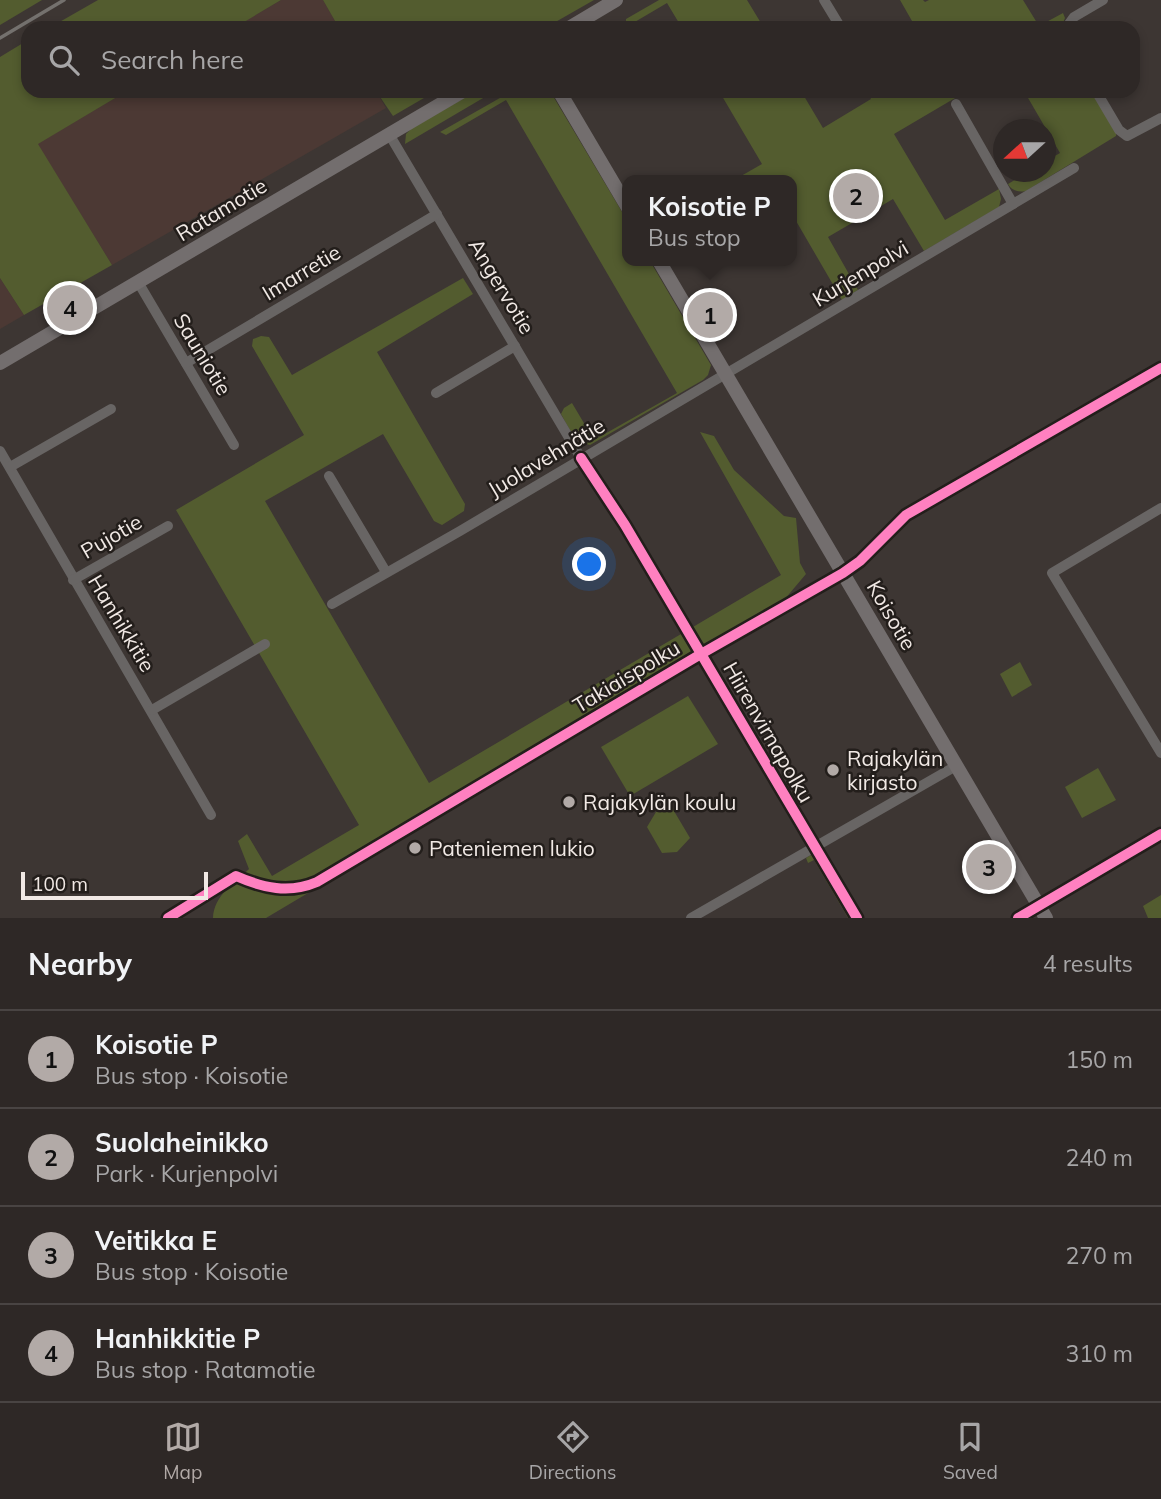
<!DOCTYPE html>
<html lang="en">
<head>
<meta charset="utf-8">
<style>
  body { margin:0; font-family:Mulish,sans-serif; background:#3a3432; color:#f1f3f6 }
  .compass { position:absolute; left:993px; top:119px; width:63px; height:63px; border-radius:50%; background:#2e2826; box-shadow:0 4px 10px #0003; rotate:249deg }
  .scale { position:absolute; left:21px; bottom:18px; width:187px; box-sizing:border-box; padding-left:7px; border:4px solid #f1e9e5; border-top:0; font-size:19px; line-height:24px; white-space:nowrap; color:#f1e9e5; -webkit-text-stroke:5px #231e1b; paint-order:stroke }
  .you { position:absolute; left:590px; top:565px; width:24px; height:24px; margin:-18px; border:5px solid #fff; border-radius:50%; background:#1a73e8; box-shadow:0 0 0 10px #1a73e833 }
  .badge { display:grid; place-items:center; width:46px; height:46px; border-radius:50%; background:#b2aaa7; color:#111; font-size:23px; font-weight:700 }
  .pin { position:absolute; translate:-50% -50%; border:4px solid #fff; box-shadow:0 2px 7px #0006 }
  .popup { position:absolute; left:622px; top:175px; width:175px; height:91px; box-sizing:border-box; display:grid; place-content:center; border-radius:14px; background:#2e2826; filter:drop-shadow(0 2px 5px #0005); font-size:23px; white-space:nowrap; color:#a7a6a7 }
  .popup b { font-size:26px; color:#f1f3f6 }
  .popup::after { content:''; position:absolute; left:50%; top:100%; margin-left:-14px; border:14px solid transparent; border-top-color:#2e2826 }
  .list { margin:0; padding:0; list-style:none }
  h2 { display:flex; justify-content:space-between; align-items:center; height:91px; margin:0; padding:0 28px; font-size:30px }
  h2 small { font-size:23px; font-weight:400; color:#a7a6a7 }
  .list li { display:grid; grid-template-columns:46px 1fr auto; gap:21px; align-items:center; box-sizing:border-box; height:98px; padding:0 28px; border-top:2px solid #494443 }
  .list b { display:block; font-size:26px; white-space:nowrap }
  .list p { margin:0; font-size:23px; white-space:nowrap; color:#a7a6a7 }
  .list em { font-size:23px; font-style:normal; color:#a7a6a7 }
  .icon { flex:none; width:38px; height:38px; fill:none; stroke:currentColor; stroke-width:2; stroke-linecap:round; stroke-linejoin:round }
  .map { position:relative; flex:none; width:1161px; height:918px; overflow:hidden }
  .search { position:absolute; background:#2e2826; box-shadow:0 4px 10px #0003; left:21px; right:21px; top:21px; height:77px; display:flex; align-items:center; gap:18px; box-sizing:border-box; padding:0 24px; border-radius:21px; color:#a7a6a7; font-size:26px }
  .sheet { height:483px; background:#2e2826 }
  nav { display:flex; justify-content:space-around; align-items:center; box-sizing:border-box; height:98px; border-top:2px solid #494443; background:#2e2826; font-size:19px; color:#a7a6a7 }
  nav a { display:grid; justify-items:center; gap:4px }
  nav .on { color:#b2aaa7 }
  .map>svg:first-child { display:block }
  .commercial { fill:#4c3934 }
  .green { fill:#535c2f }
  .lines { fill:none; stroke-linecap:round; stroke-linejoin:round }
  .street { stroke:#686564; stroke-width:10 }
  .secondary { stroke:#736e6e; stroke-width:14 }
  .rail { stroke:#74716e; stroke-width:3.5 }
  .cycleway-casing { stroke:#231e1b; stroke-width:15 }
  .cycleway { stroke:#ff80c0; stroke-width:10 }
  .poi-dot { fill:#b2aaa7; stroke:#231e1b; stroke-width:2.5 }
  .labels { text-anchor:middle; dominant-baseline:central; stroke-width:5; stroke-linejoin:round; paint-order:stroke }
  .street-label { font-size:21px; fill:#f1e9e5; stroke:#231e1b }
  .poi-label { font-size:21px; fill:#f1e9e5; stroke:#231e1b; text-anchor:start }
</style>
</head>
<body>
<div class="map">
<svg width="1161" height="918" viewBox="0 0 1161 918">
  <rect width="100%" height="100%" fill="#3d3633"/>
  <g class="commercial">
    <path d="M 281,0 L 323,0 L 339,28 L 233,28 Z"/>
    <path d="M 127,91 L 376,91 L 386,108 L 112,265 L 37,144 Z"/>
    <path d="M 0,278 L 24,315 L 0,329 Z"/>
  </g>
  <g class="green">
    <path d="M 0,0 L 42,0 L 0,25 Z"/>
    <path d="M 98,0 L 281,0 L 234,28 L 49,28 Z"/>
    <path d="M 323,0 L 594,0 L 545,28 L 339,28 Z"/>
    <path d="M 659,0 L 747,0 L 764,28 L 682,28 L 667,3 L 628,26 L 626,22 L 626,19 Z"/>
    <path d="M 900,0 L 923,0 L 925,2 L 929,0 L 1023,0 L 1039,26 L 1063,13 L 1065,18 L 1061,28 L 916,28 Z"/>
    <path d="M 28,40 L 28,91 L 127,91 L 38,144 L 112,265 L 24,315 L 0,278 L 0,57 Z"/>
    <path d="M 376,91 L 436,91 L 393,116 Z"/>
    <path d="M 476,91 L 495,91 L 405,144 L 406,134 L 411,129 Z"/>
    <path d="M 512,91 L 550,91 L 628,222 L 628,261 L 650,261 L 711,365 L 708,375 L 703,380 L 590,445 C 574,441 569,428 561,414 L 564,408 L 572,403 L 594,440 L 677,393 L 506,100 L 446,135 L 440,132 Z"/>
    <path d="M 719,91 L 801,91 L 823,128 L 871,99 L 867,91 L 967,91 L 894,134 L 945,220 L 999,189 L 1001,199 L 999,207 L 924,251 L 893,199 L 828,237 L 858,290 L 842,300 L 792,214 L 792,180 L 734,180 L 762,164 Z"/>
    <path d="M 1024,91 L 1092,91 L 1116,131 L 1116,136 L 1026,191 C 1018,193 1011,190 1008,184 L 1028,172 L 1046,172 L 1046,161 L 1060,153 Z"/>
    <path d="M 463,278 L 473,294 L 377,352 L 465,504 L 464,511 L 442,525 L 434,521 L 383,434 L 265,501 L 429,783 L 781,575 L 700,432 L 714,436 L 734,470 L 784,516 L 796,518 L 800,563 L 806,574 L 784,600 L 329,868 L 335,877 L 266,918 L 213,918 C 214,895 234,884 249,869 L 238,841 L 247,834 L 272,876 L 359,825 L 176,510 L 304,435 L 252,346 L 253,339 L 261,336 L 269,337 L 292,375 Z"/>
    <path d="M 1020,662 L 1032,685 L 1012,697 L 1000,674 Z"/>
    <path d="M 688,696 L 718,744 L 630,796 L 601,747 Z"/>
    <path d="M 1098,768 L 1116,800 L 1082,818 L 1065,787 Z"/>
    <path d="M 671,806 L 690,838 L 677,852 L 662,853 L 647,827 L 656,812 Z"/>
    <path d="M 811,855 L 816,856 L 853,918 L 848,918 L 814,860 L 808,863 L 806,858 Z"/>
    <path d="M 1161,895 L 1161,918 L 1148,918 L 1143,906 Z"/>
  </g>
  <g class="lines">
    <g class="street">
      <path d="M 824,0 L 841,28"/>
      <path d="M 1066,28 L 1074,17 L 1103,0"/>
      <path d="M 1096,91 L 1119,130 L 1127,136 L 1161,118"/>
      <path d="M 956,104 L 1013,204"/>
      <path d="M 389,134 L 581,458"/>
      <path d="M 138,282 L 234,445"/>
      <path d="M 186,363 L 437,214"/>
      <path d="M 436,393 L 515,346"/>
      <path d="M 0,451 L 211,815"/>
      <path d="M 10,467 L 111,409"/>
      <path d="M 329,476 L 386,572"/>
      <path d="M 1161,508 L 1052,573 L 1161,753"/>
      <path d="M 73,580 L 168,526"/>
      <path d="M 332,604 L 460,531 L 1074,168"/>
      <path d="M 152,710 L 265,644"/>
      <path d="M 691,918 L 956,766"/>
    </g>
    <g class="secondary">
      <path d="M 569,28 L 616,0"/>
      <path d="M 559,91 L 628,208"/>
      <path d="M 659,261 L 1046,918"/>
      <path d="M 0,363 L 463,91"/>
    </g>
    <path class="rail" d="M 0,38 L 64,0"/>
    <g class="cycleway-casing">
      <g id="cycleway">
        <path d="M 581,458 L 625,525 L 857,918"/>
        <path d="M 168,918 L 236,876 C 263,888 289,894 317,882 L 701,654 L 843,573 L 860,561 L 906,515 L 1161,368"/>
        <path d="M 1018,918 L 1161,834"/>
      </g>
    </g>
    <use href="#cycleway" class="cycleway"/>
  </g>
  <g class="poi-dot">
    <circle cx="833" cy="770" r="7"/>
    <circle cx="569" cy="802" r="7"/>
    <circle cx="415" cy="848" r="7"/>
  </g>
  <g class="labels">
    <g class="street-label">
      <text transform="translate(221 209) rotate(-31)">Ratamotie</text>
      <text transform="translate(301 272) rotate(-31)">Imarretie</text>
      <text transform="translate(860 273) rotate(-31)">Kurjenpolvi</text>
      <text transform="translate(502 286) rotate(59)">Angervotie</text>
      <text transform="translate(203 354) rotate(59)">Sauniotie</text>
      <text transform="translate(546 457) rotate(-31)">Juolavehnätie</text>
      <text transform="translate(111 536) rotate(-30)">Pujotie</text>
      <text transform="translate(892 615) rotate(60)">Koisotie</text>
      <text transform="translate(122 623) rotate(59)">Hanhikkitie</text>
      <text transform="translate(626 676) rotate(-31)">Takiaispolku</text>
      <text transform="translate(769 732) rotate(60)">Hiirenvirnapolku</text>
    </g>
    <g class="poi-label">
      <text x="847" y="758">Rajakylän<tspan x="847" dy="24">kirjasto</tspan></text>
      <text x="583" y="802">Rajakylän koulu</text>
      <text x="429" y="848">Pateniemen lukio</text>
    </g>
  </g>
</svg>
<svg class="compass" viewBox="-18 -18 36 36"><path d="M0-13l5 13h-10z" fill="#e53935"/><path d="M0 13l5-13h-10z" fill="#a7a6a7"/></svg>
<div class="scale">100 m</div>
<div class="you"></div>
<div class="pin badge" style="left:710px;top:315px">1</div>
<div class="popup"><b>Koisotie P</b>Bus stop</div>
<div class="pin badge" style="left:856px;top:196px">2</div>
<div class="pin badge" style="left:989px;top:867px">3</div>
<div class="pin badge" style="left:70px;top:308px">4</div>
<div class="search"><svg class="icon" aria-label="search" viewBox="0 0 24 24"><circle cx="10" cy="10" r="6"/><path d="M15 15l6 6"/></svg>Search here</div>
</div>
<section class="sheet">
<h2>Nearby<small>4 results</small></h2>
<ul class="list">
<li><span class="badge">1</span><div><b>Koisotie P</b><p>Bus stop · Koisotie</p></div><em>150 m</em></li>
<li><span class="badge">2</span><div><b>Suolaheinikko</b><p>Park · Kurjenpolvi</p></div><em>240 m</em></li>
<li><span class="badge">3</span><div><b>Veitikka E</b><p>Bus stop · Koisotie</p></div><em>270 m</em></li>
<li><span class="badge">4</span><div><b>Hanhikkitie P</b><p>Bus stop · Ratamotie</p></div><em>310 m</em></li>
</ul>
</section>
<nav>
<a class="on"><svg class="icon" aria-label="map" viewBox="0 0 24 24"><path d="M3 6l6-2 6 2 6-2v14l-6 2-6-2-6 2zM9 4v14M15 6v14"/></svg>Map</a>
<a><svg class="icon" aria-label="directions" viewBox="0 0 24 24"><path d="M12 3l9 9-9 9-9-9zM9 14v-3h6M13 9l2 2-2 2"/></svg>Directions</a>
<a><svg class="icon" aria-label="saved" viewBox="0 0 24 24"><path d="M7 4h10v16l-5-4-5 4z"/></svg>Saved</a>
</nav>
</body>
</html>
